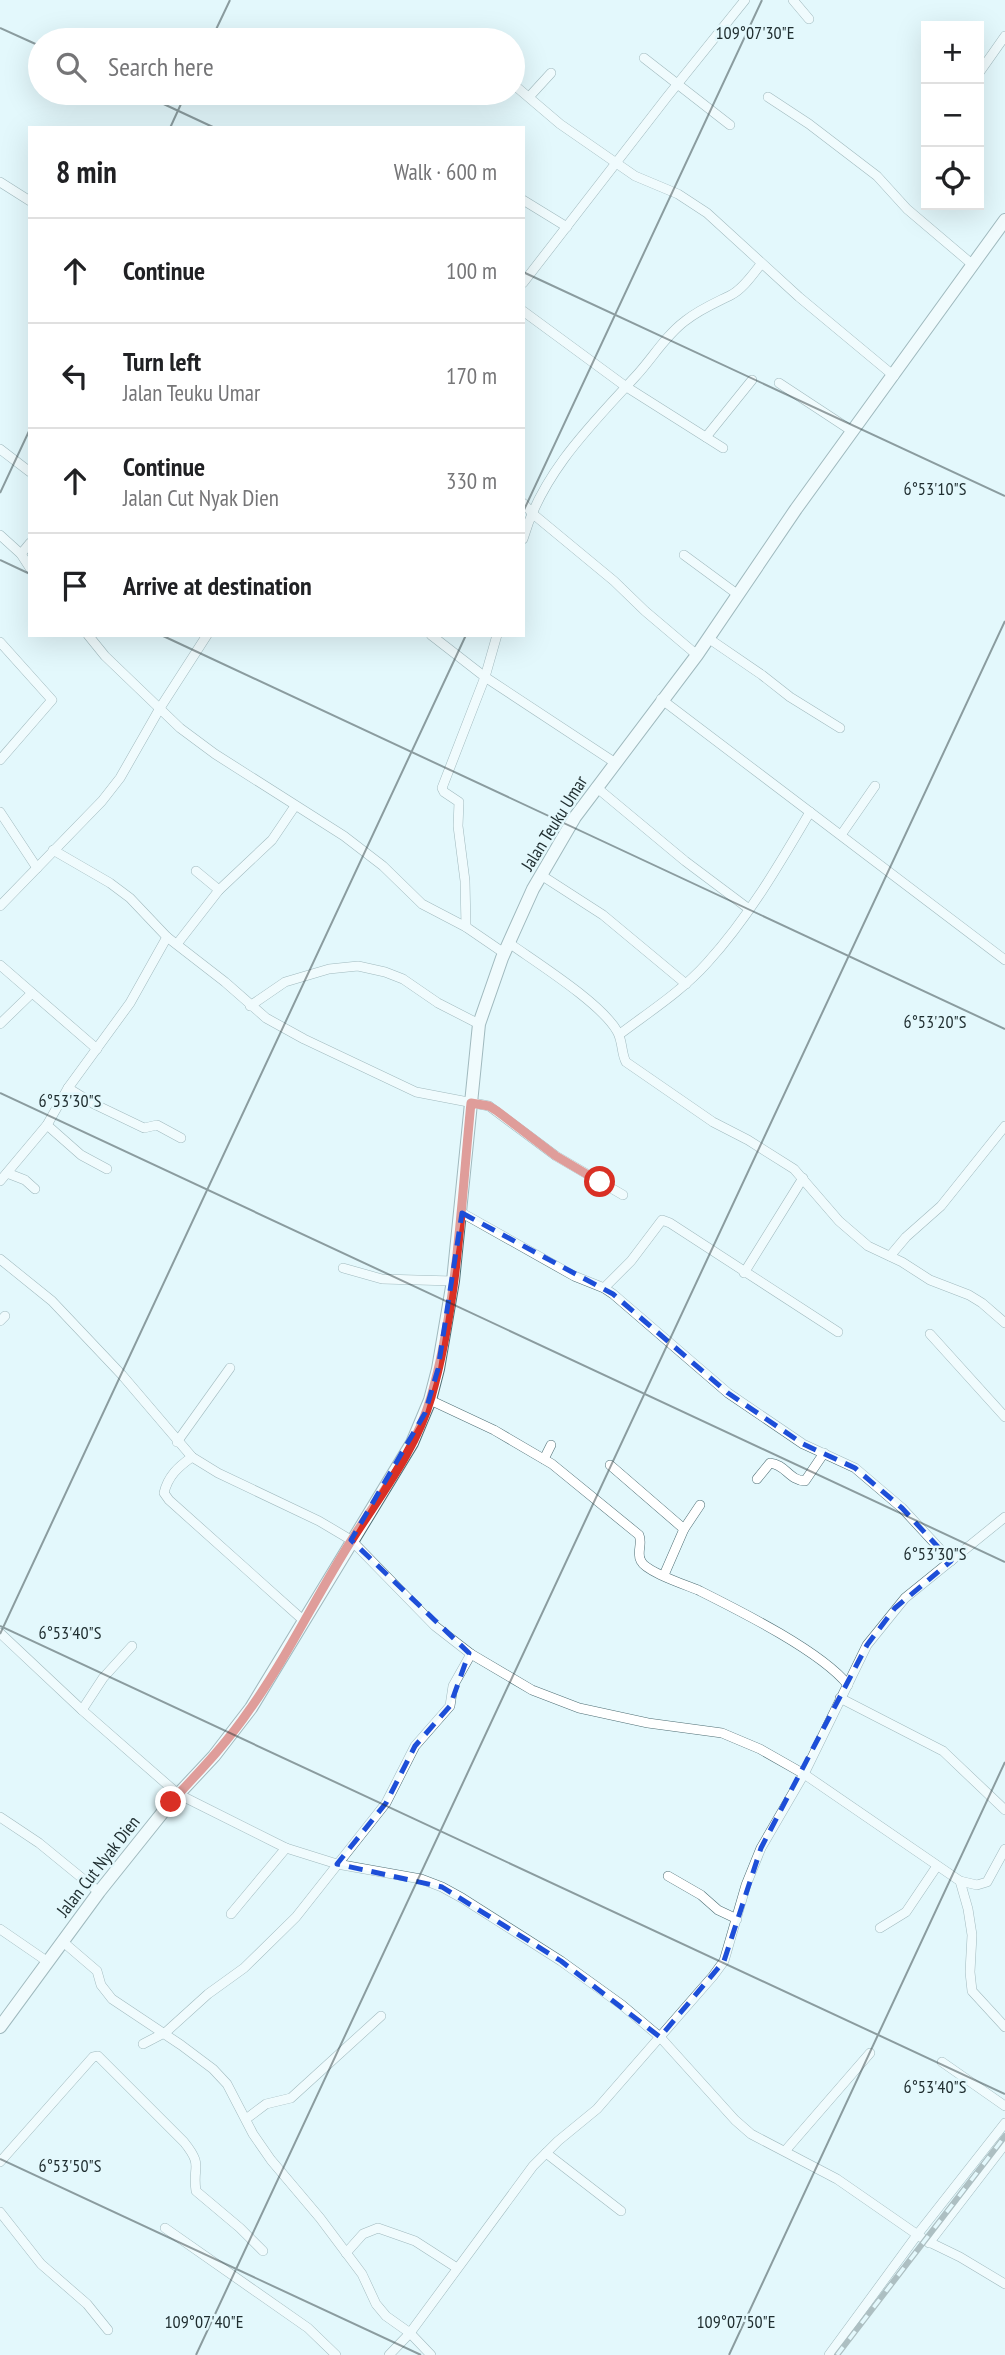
<!DOCTYPE html>
<html lang="en">
<head>
<meta charset="utf-8">
<style>
  body { margin:0; font-family:"PT Sans Narrow",sans-serif; background:#f6f6f6; color:#202124 }
  .controls { position:absolute; right:21px; top:21px; display:grid; overflow:hidden; border-radius:0px; box-shadow:0 7px 28px #0002 }
  .controls button { width:63px; height:63px; display:grid; place-items:center; padding:0; border:0; border-bottom:2px solid #e0e0e0; background:#fff; color:#202124; font:35px sans-serif }
  .stop { position:absolute; width:21px; height:21px; margin:-16px; border:5px solid #d93025; border-radius:50%; background:#fff }
  .stop.end { background:#d93025; border-color:#fff; box-shadow:0 2px 7px #0008 }
  .list { margin:0; padding:0; list-style:none }
  h2 { display:flex; justify-content:space-between; align-items:center; height:91px; margin:0; padding:0 28px; font-size:30px }
  h2 small { font-size:23px; font-weight:400; color:#757577 }
  .list li { display:grid; grid-template-columns:46px 1fr auto; gap:21px; align-items:center; box-sizing:border-box; height:105px; padding:0 28px; border-top:2px solid #e0e0e0 }
  .list b { display:block; font-size:26px; white-space:nowrap }
  .list p { margin:0; font-size:23px; white-space:nowrap; color:#757577 }
  .list em { font-size:23px; font-style:normal; color:#757577 }
  .icon { flex:none; width:38px; height:38px; fill:none; stroke:currentColor; stroke-width:2; stroke-linecap:round; stroke-linejoin:round }
  .map { position:relative; flex:none; width:1005px; height:2355px; overflow:hidden }
  .search { position:absolute; background:#fff; box-shadow:0 7px 28px #0002; left:28px; top:28px; width:497px; height:77px; display:flex; align-items:center; gap:18px; box-sizing:border-box; padding:0 24px; border-radius:38px; color:#757577; font-size:26px }
  .panel { position:absolute; background:#fff; box-shadow:0 7px 28px #0002; left:28px; top:126px; width:497px; height:511px; border-radius:0px }
  .map>svg:first-child { display:block }
  .lines { fill:none; stroke-linecap:round; stroke-linejoin:round }
  .street-casing { stroke:#4e6e74; stroke-width:10 }
  .secondary-casing { stroke:#4e6e74; stroke-width:14 }
  .street { stroke:#fff; stroke-width:9 }
  .secondary { stroke:#fff; stroke-width:12 }
  .rail-casing { stroke:#6a7b7d; stroke-width:6 }
  .rail { stroke:#e3f8fc; stroke-width:3.5; stroke-dasharray:10; stroke-linecap:butt }
  .route { stroke:#d93025; stroke-width:9 }
  .marked { fill:none; stroke:#1d4ed8; stroke-width:5; stroke-dasharray:14 9; stroke-linejoin:round }
  .ticks { fill:none; stroke:#1f2d2f; stroke-width:2; stroke-opacity:0.45 }
  .labels { text-anchor:middle; dominant-baseline:central; stroke-width:5; stroke-linejoin:round; paint-order:stroke }
  .street-label { font-size:18px; fill:#1f2d2f; stroke:#e3f8fc }
  .ticks-label { font-size:18px; text-anchor:middle; fill:#1f2d2f; stroke:#e3f8fc; stroke-width:5; stroke-linejoin:round; paint-order:stroke }
</style>
</head>
<body>
<div class="map">
<svg width="1005" height="2355" viewBox="0 0 1005 2355">
  <rect width="100%" height="100%" fill="#e3f8fc"/>
  <g class="lines">
    <g class="street-casing">
      <g id="street">
        <path d="M 793,0 L 809,19"/>
        <path d="M 644,58 L 730,125"/>
        <path d="M 979,73 L 1005,36"/>
        <path d="M 513,84 L 560,124 L 635,176 L 678,194 L 707,213 L 799,297 L 894,376"/>
        <path d="M 529,97 L 551,73"/>
        <path d="M 768,97 L 809,124 L 877,176 L 907,209 L 973,265"/>
        <path d="M 0,182 L 30,201"/>
        <path d="M 523,200 L 567,227"/>
        <path d="M 523,283 L 667,97 L 745,0"/>
        <path d="M 523,311 L 625,386 L 723,448"/>
        <path d="M 779,383 L 852,431"/>
        <path d="M 706,437 L 752,380"/>
        <path d="M 0,449 L 30,472"/>
        <path d="M 523,503 L 533,514 L 614,581 L 645,611 L 697,655"/>
        <path d="M 0,535 L 21,554 L 30,568"/>
        <path d="M 523,539 C 542,473 591,425 635,377 C 652,359 665,336 685,321 C 700,309 715,303 731,295 C 743,289 753,274 761,264"/>
        <path d="M 21,554 L 30,543"/>
        <path d="M 684,555 L 737,594"/>
        <path d="M 88,635 L 105,656 L 180,728 L 215,754 L 344,836 L 383,866 L 422,904 L 466,927 L 504,953"/>
        <path d="M 431,635 L 485,677 L 614,762"/>
        <path d="M 708,638 L 762,675 L 790,697 L 840,728"/>
        <path d="M 0,642 L 52,700 L 0,760"/>
        <path d="M 661,699 L 1005,960"/>
        <path d="M 596,787 L 685,861 L 749,909"/>
        <path d="M 0,812 L 37,868"/>
        <path d="M 841,835 L 875,786"/>
        <path d="M 53,850 L 110,883 L 130,898 L 167,937 L 225,982 L 266,1018 L 304,1039 L 416,1092 L 489,1106 L 556,1156 L 623,1195"/>
        <path d="M 196,871 L 219,890"/>
        <path d="M 541,875 L 603,915 L 686,984"/>
        <path d="M 0,906 L 102,801 L 120,778 L 160,708 L 207,635"/>
        <path d="M 466,927 L 465,881 L 458,826 L 459,802 L 444,792 L 442,788 L 485,677 L 497,635"/>
        <path d="M 509,943 C 537,963 601,1003 617,1031 C 623,1041 621,1053 626,1062 L 713,1122 L 748,1140 L 794,1169 L 839,1221 L 868,1246 L 902,1262 L 930,1280 L 969,1295 L 982,1303 L 1005,1323"/>
        <path d="M 177,944 L 219,890 L 272,840 L 295,806"/>
        <path d="M 0,965 L 97,1049"/>
        <path d="M 250,1006 L 285,982 L 329,969 L 358,966 L 385,972 L 403,979 L 438,1003 L 479,1024"/>
        <path d="M 0,1024 L 32,993"/>
        <path d="M 620,1034 C 649,1012 682,991 707,963 C 748,918 779,865 810,812"/>
        <path d="M 68,1088 L 94,1104 L 144,1128 L 157,1125 L 181,1138"/>
        <path d="M 47,1125 L 81,1155 L 107,1169"/>
        <path d="M 7,1173 L 25,1180 L 35,1189"/>
        <path d="M 0,1181 L 47,1125 L 68,1088 L 130,1003 L 167,937"/>
        <path d="M 462,1213 L 574,1276 L 604,1288 L 613,1294 L 728,1393 L 803,1444 L 855,1468 L 902,1508 L 951,1561"/>
        <path d="M 890,1256 L 906,1237 L 941,1206 L 1005,1126"/>
        <path d="M 0,1259 L 52,1301 L 122,1375 L 192,1457 L 218,1473 L 319,1521 L 351,1540 L 435,1626 L 471,1654 L 532,1690 L 579,1708 L 648,1723 L 722,1733 L 760,1749 L 804,1774 L 960,1881 L 977,1885 L 987,1882 L 1005,1849"/>
        <path d="M 343,1268 L 382,1279 L 453,1281"/>
        <path d="M 744,1273 L 803,1178"/>
        <path d="M 604,1288 L 631,1261 L 662,1220 L 670,1223 L 838,1332"/>
        <path d="M 0,1321 L 5,1316"/>
        <path d="M 930,1334 L 1005,1417"/>
        <path d="M 430,1400 L 494,1430 L 552,1464 L 639,1535 C 643,1544 636,1553 641,1561 C 646,1572 686,1585 698,1590 C 738,1610 821,1651 848,1685"/>
        <path d="M 177,1442 L 230,1368"/>
        <path d="M 192,1457 C 178,1467 168,1476 164,1493 L 169,1500 L 303,1620"/>
        <path d="M 544,1459 L 551,1445"/>
        <path d="M 610,1465 L 684,1529"/>
        <path d="M 757,1479 L 770,1463 C 785,1464 790,1481 805,1481 L 824,1453"/>
        <path d="M 664,1575 L 684,1529 L 700,1505"/>
        <path d="M 0,1633 L 82,1710 L 178,1794 L 286,1848 L 337,1864 L 421,1879 L 442,1887 L 462,1898 L 561,1961 L 622,2005 L 660,2037 L 735,2120 L 751,2134 L 837,2179 L 925,2240 L 960,2257 L 1005,2284"/>
        <path d="M 840,1698 L 943,1751 L 1005,1810"/>
        <path d="M 82,1710 L 103,1678 L 132,1646"/>
        <path d="M 0,1817 L 39,1843 L 99,1892"/>
        <path d="M 668,1876 L 701,1895 L 718,1910 L 737,1919"/>
        <path d="M 960,1881 L 968,1909 L 972,1935 L 970,1972 L 972,1991 L 1005,2027"/>
        <path d="M 231,1914 L 286,1848"/>
        <path d="M 880,1928 L 906,1912 L 937,1866"/>
        <path d="M 0,1929 L 48,1962"/>
        <path d="M 62,1941 L 97,1971 L 101,1985 L 112,1999 L 181,2045 L 213,2069 L 227,2084 L 253,2134 L 271,2160 L 320,2218 L 362,2274 L 376,2304 L 386,2316 L 410,2333 L 431,2355"/>
        <path d="M 143,2044 L 166,2032 L 208,1994 L 244,1968 L 296,1917 L 386,1803 L 415,1746 L 450,1706 L 453,1686 L 471,1654"/>
        <path d="M 942,2062 L 1005,2106"/>
        <path d="M 246,2119 L 266,2104 L 291,2098 L 381,2016"/>
        <path d="M 785,2151 L 870,2053"/>
        <path d="M 546,2153 L 621,2211"/>
        <path d="M 0,2162 L 93,2057 L 98,2056 L 184,2142 C 204,2167 192,2165 196,2191 L 240,2228 L 263,2251"/>
        <path d="M 0,2212 L 41,2264 L 87,2304 L 108,2330"/>
        <path d="M 165,2228 L 308,2328 L 336,2355"/>
        <path d="M 929,2243 L 1005,2144"/>
        <path d="M 346,2253 L 363,2234 L 378,2228 L 415,2241 L 457,2268"/>
        <path d="M 389,2355 L 410,2333 L 533,2166 L 558,2141 L 597,2109 L 713,1976 L 724,1961 L 746,1885 L 761,1848 L 804,1774 L 867,1645 L 905,1598 L 1005,1517"/>
        <path d="M 829,2355 L 917,2235 L 1005,2123"/>
      </g>
    </g>
    <g class="secondary-casing">
      <path id="secondary" d="M 0,2027 L 99,1892 L 171,1802 L 214,1756 L 251,1708 L 412,1443 L 430,1400 L 438,1369 L 453,1281 L 479,1024 L 502,958 L 533,889 L 575,817 L 697,655 L 796,509 L 1005,220"/>
    </g>
    <use href="#street" class="street"/>
    <use href="#secondary" class="secondary"/>
    <g class="rail-casing">
      <path id="rail" d="M 837,2355 L 1005,2136"/>
    </g>
    <use href="#rail" class="rail"/>
  </g>
  <g class="lines">
    <path class="route" d="M 171,1802 C 199,1772 227,1743 250,1709 C 288,1656 316,1596 351,1541 C 380,1495 416,1450 431,1397 C 458,1302 461,1201 471,1103 L 489,1106 L 497,1111 L 556,1156 L 600,1182"/>
  </g>
  <path d="M0 0H1005V2355H0ZM 462,1213 L 613,1294 L 728,1393 L 803,1444 L 855,1468 L 902,1508 L 951,1561 L 895,1608 L 867,1645 L 761,1848 L 724,1961 L 660,2037 L 561,1961 L 442,1887 L 337,1864 L 386,1803 L 415,1746 L 450,1706 L 469,1653 L 351,1540 L 425,1413 L 438,1369 Z" fill="#e3f8fc" fill-opacity=".55" fill-rule="evenodd"/>
  <path class="marked" d="M 462,1213 L 613,1294 L 728,1393 L 803,1444 L 855,1468 L 902,1508 L 951,1561 L 895,1608 L 867,1645 L 761,1848 L 724,1961 L 660,2037 L 561,1961 L 442,1887 L 337,1864 L 386,1803 L 415,1746 L 450,1706 L 469,1653 L 351,1540 L 425,1413 L 438,1369 Z"/>
  <path class="ticks" d="M 0,28 L 40,46M 211,40 L 230,0M 140,93 L 215,128M 170,128 L 186,93M 523,272 L 1005,496M 0,493 L 30,429M 523,512 L 762,0M 0,560 L 30,574M 161,635 L 1005,1029M 0,1093 L 1005,1562M 0,1626 L 1005,2094M 0,1634 L 466,635M 0,2159 L 421,2355M 196,2355 L 1005,621M 729,2355 L 1005,1762"/>
  <g class="labels">
    <g class="street-label">
      <text transform="translate(554 823) rotate(-58)">Jalan Teuku Umar</text>
      <text transform="translate(98 1866) rotate(-52)">Jalan Cut Nyak Dien</text>
    </g>
  </g>
  <g class="ticks-label">
    <text x="755" y="39">109°07'30"E</text>
    <text x="935" y="495">6°53'10"S</text>
    <text x="935" y="1028">6°53'20"S</text>
    <text x="70" y="1107">6°53'30"S</text>
    <text x="935" y="1560">6°53'30"S</text>
    <text x="70" y="1639">6°53'40"S</text>
    <text x="935" y="2093">6°53'40"S</text>
    <text x="70" y="2172">6°53'50"S</text>
    <text x="204" y="2328">109°07'40"E</text>
    <text x="736" y="2328">109°07'50"E</text>
  </g>
</svg>
<div class="controls">
<button>+</button>
<button>−</button>
<button><svg class="icon" aria-label="locate" viewBox="0 0 24 24"><circle cx="12" cy="12" r="6"/><path d="M12 2v4M12 18v4M2 12h4M18 12h4"/></svg></button>
</div>
<div class="stop" style="left:600px;top:1182px"></div>
<div class="stop end" style="left:171px;top:1802px"></div>
<div class="search"><svg class="icon" aria-label="search" viewBox="0 0 24 24"><circle cx="10" cy="10" r="6"/><path d="M15 15l6 6"/></svg>Search here</div>
<section class="panel">
<h2>8 min<small>Walk · 600 m</small></h2>
<ul class="list">
<li><svg class="icon" aria-label="ahead" viewBox="0 0 24 24"><path d="M12 20V5M6 11l6-6 6 6"/></svg><div><b>Continue</b></div><em>100 m</em></li>
<li><svg class="icon" aria-label="left" viewBox="0 0 24 24"><path d="M17 20v-9H6M10 6l-5 5 5 5"/></svg><div><b>Turn left</b><p>Jalan Teuku Umar</p></div><em>170 m</em></li>
<li><svg class="icon" aria-label="ahead" viewBox="0 0 24 24"><path d="M12 20V5M6 11l6-6 6 6"/></svg><div><b>Continue</b><p>Jalan Cut Nyak Dien</p></div><em>330 m</em></li>
<li><svg class="icon" aria-label="arrive" viewBox="0 0 24 24"><path d="M6 21V4h12l-3 4 3 4H6"/></svg><div><b>Arrive at destination</b></div></li>
</ul>
</section>
</div>
</body>
</html>
